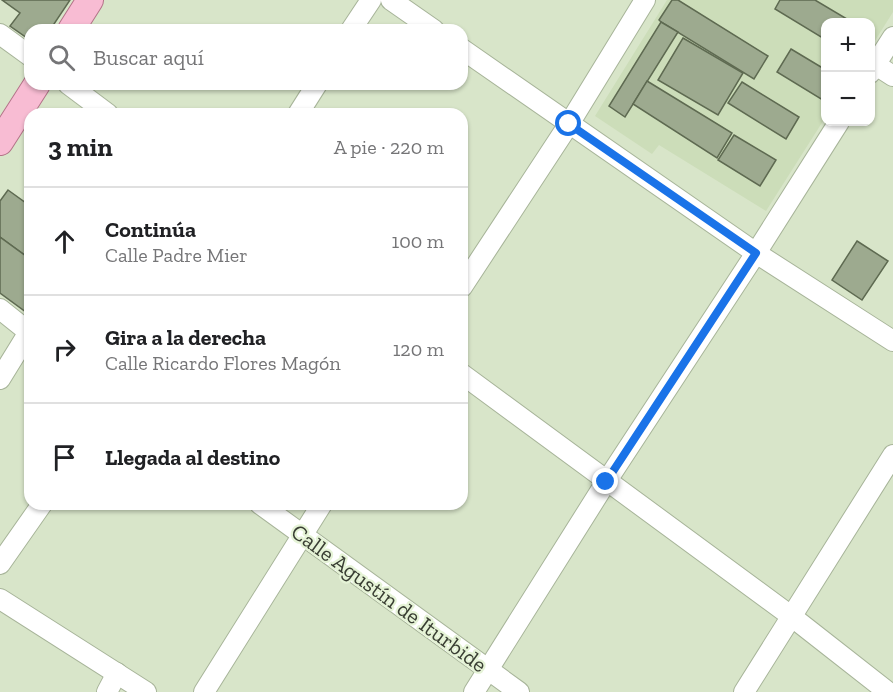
<!DOCTYPE html>
<html lang="es">
<head>
<meta charset="utf-8">
<style>
  body { margin:0; font-family:"Zilla Slab",serif; background:#f2f2f2; color:#202124 }
  .controls { position:absolute; right:18px; top:18px; display:grid; overflow:hidden; border-radius:12px; box-shadow:0 2px 4px #0004 }
  .controls button { width:54px; height:54px; display:grid; place-items:center; padding:0; border:0; border-bottom:2px solid #e0e0e0; background:#fff; color:#202124; font:30px sans-serif }
  .stop { position:absolute; width:18px; height:18px; margin:-14px; border:4px solid #1a73e8; border-radius:50%; background:#fff }
  .stop.end { background:#1a73e8; border-color:#fff; box-shadow:0 2px 6px #0008 }
  .list { margin:0; padding:0; list-style:none }
  h2 { display:flex; justify-content:space-between; align-items:center; height:78px; margin:0; padding:0 24px; font-size:26px }
  h2 small { font-size:20px; font-weight:400; color:#757577 }
  .list li { display:grid; grid-template-columns:39px 1fr auto; gap:18px; align-items:center; box-sizing:border-box; height:108px; padding:0 24px; border-top:2px solid #e0e0e0 }
  .list b { display:block; font-size:22px; white-space:nowrap }
  .list p { margin:0; font-size:20px; white-space:nowrap; color:#757577 }
  .list em { font-size:20px; font-style:normal; color:#757577 }
  .icon { flex:none; width:33px; height:33px; fill:none; stroke:currentColor; stroke-width:2; stroke-linecap:round; stroke-linejoin:round }
  .map { position:relative; flex:none; width:893px; height:692px; overflow:hidden }
  .search { position:absolute; background:#fff; box-shadow:0 2px 4px #0004; left:24px; top:24px; width:444px; height:66px; display:flex; align-items:center; gap:15px; box-sizing:border-box; padding:0 21px; border-radius:18px; color:#757577; font-size:22px }
  .panel { position:absolute; background:#fff; box-shadow:0 2px 4px #0004; left:24px; top:108px; width:444px; height:402px; border-radius:18px }
  .map>svg:first-child { display:block }
  .built { fill:#ccddb9 }
  .building { fill:#9daa8f; stroke:#5e6a51; stroke-width:1.5 }
  .lines { fill:none; stroke-linecap:round; stroke-linejoin:round }
  .minor-casing { stroke:#a7b499; stroke-width:22 }
  .major-casing { stroke:#b37388; stroke-width:28 }
  .minor { stroke:#fff; stroke-width:20 }
  .major { stroke:#f8bcd3; stroke-width:26 }
  .route { stroke:#1a73e8; stroke-width:8 }
  .labels { text-anchor:middle; dominant-baseline:central; stroke-width:4.5; stroke-linejoin:round; paint-order:stroke }
  .street-label { font-size:22px; fill:#393e33; stroke:#e5f3d6 }
</style>
</head>
<body>
<div class="map">
<svg width="893" height="692" viewBox="0 0 893 692">
  <rect width="100%" height="100%" fill="#d8e5c9"/>
  <path class="built" d="M 667,0 L 893,0 L 893,12 L 871,47 L 870,22 L 826,22 L 825,118 L 766,211 L 659,145 L 652,154 L 595,116 Z"/>
  <g class="building">
    <path d="M 2,0 L 70,0 L 50,30 L 30,30 L 30,40 L 10,26 L 20,13 Z"/>
    <path d="M 672,0 L 678,0 L 768,56 L 754,79 L 661,22 L 659,20 Z"/>
    <path d="M 780,0 L 815,0 L 852,22 L 826,22 L 826,40 L 775,9 Z"/>
    <path d="M 661,22 L 678,32 L 625,117 L 609,106 Z"/>
    <path d="M 683,38 L 743,73 L 718,115 L 658,80 Z"/>
    <path d="M 791,49 L 826,70 L 826,102 L 777,72 Z"/>
    <path d="M 647,81 L 732,133 L 717,158 L 633,104 Z"/>
    <path d="M 742,82 L 799,117 L 786,139 L 728,103 Z"/>
    <path d="M 734,135 L 776,160 L 760,186 L 718,160 Z"/>
    <path d="M 8,190 L 30,206 L 30,259 L 0,237 L 0,201 Z"/>
    <path d="M 0,237 L 30,259 L 30,315 L 0,293 Z"/>
    <path d="M 857,241 L 888,261 L 862,300 L 832,280 Z"/>
  </g>
  <g class="lines">
    <g class="minor-casing">
      <g id="minor">
        <path d="M 391,0 L 434,30"/>
        <path d="M 351,30 L 371,0"/>
        <path d="M 0,34 L 30,56"/>
        <path d="M 462,49 L 756,253 L 893,341"/>
        <path d="M 876,65 L 893,76"/>
        <path d="M 870,73 L 893,37"/>
        <path d="M 68,84 L 108,114"/>
        <path d="M 298,114 L 317,84"/>
        <path d="M 462,287 L 569,124 L 645,0"/>
        <path d="M 0,309 L 30,333"/>
        <path d="M 462,374 L 791,616 L 888,692"/>
        <path d="M 0,379 L 29,332"/>
        <path d="M 260,504 L 519,692"/>
        <path d="M 0,564 L 42,504"/>
        <path d="M 0,599 L 146,692"/>
        <path d="M 107,692 L 117,673"/>
        <path d="M 204,692 L 322,504"/>
        <path d="M 474,692 L 606,482 L 756,253 L 839,122"/>
        <path d="M 744,692 L 893,455"/>
      </g>
    </g>
    <g class="major-casing">
      <g id="major">
        <path d="M 71,30 L 90,0"/>
        <path d="M 0,142 L 37,84"/>
      </g>
    </g>
    <use href="#minor" class="minor"/>
    <use href="#major" class="major"/>
  </g>
  <g class="lines">
    <path class="route" d="M 569,124 L 756,253 L 606,482"/>
  </g>
  <g class="labels">
    <g class="street-label">
      <text transform="translate(389 598) rotate(36)">Calle Agustín de Iturbide</text>
    </g>
  </g>
</svg>
<div class="controls">
<button>+</button>
<button>−</button>
</div>
<div class="stop" style="left:569px;top:124px"></div>
<div class="stop end" style="left:606px;top:482px"></div>
<div class="search"><svg class="icon" aria-label="search" viewBox="0 0 24 24"><circle cx="10" cy="10" r="6"/><path d="M15 15l6 6"/></svg>Buscar aquí</div>
<section class="panel">
<h2>3 min<small>A pie · 220 m</small></h2>
<ul class="list">
<li><svg class="icon" aria-label="ahead" viewBox="0 0 24 24"><path d="M12 20V5M6 11l6-6 6 6"/></svg><div><b>Continúa</b><p>Calle Padre Mier</p></div><em>100 m</em></li>
<li><svg class="icon" aria-label="right" viewBox="0 0 24 24"><path d="M7 20v-9h11M14 6l5 5-5 5"/></svg><div><b>Gira a la derecha</b><p>Calle Ricardo Flores Magón</p></div><em>120 m</em></li>
<li><svg class="icon" aria-label="arrive" viewBox="0 0 24 24"><path d="M6 21V4h12l-3 4 3 4H6"/></svg><div><b>Llegada al destino</b></div></li>
</ul>
</section>
</div>
</body>
</html>
